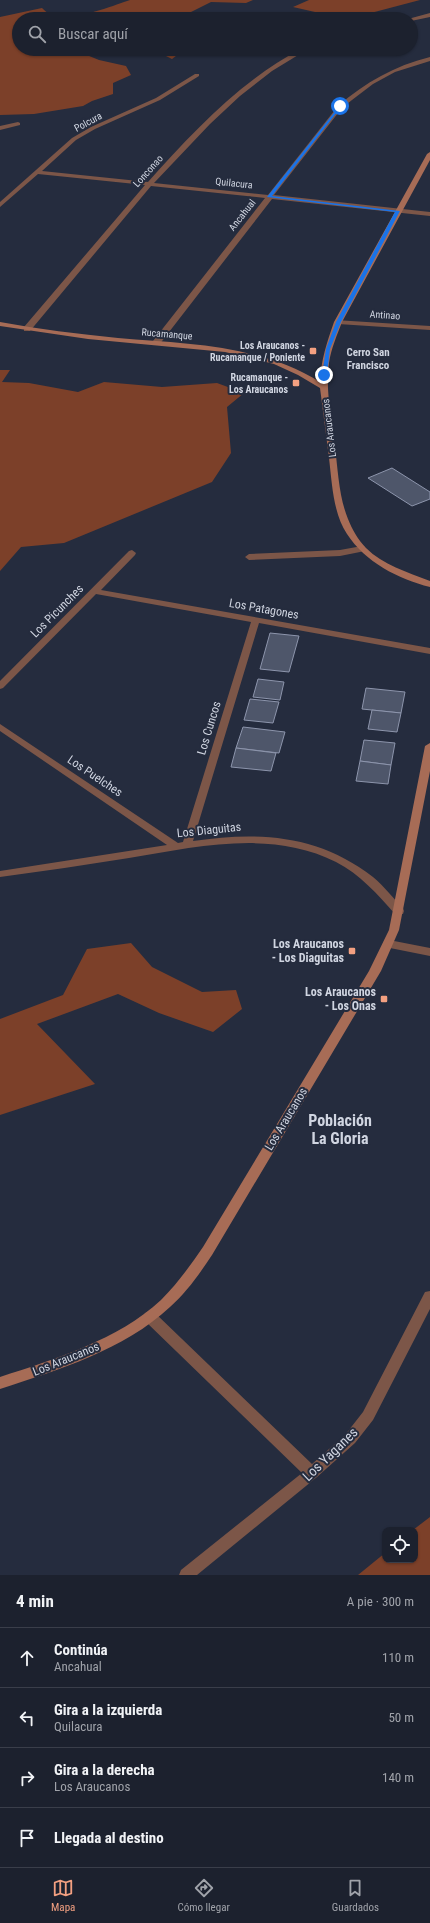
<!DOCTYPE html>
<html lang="es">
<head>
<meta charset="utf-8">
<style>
  body { margin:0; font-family:"Roboto Condensed",sans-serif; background:#252936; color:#f1f3f6 }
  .controls { position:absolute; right:12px; bottom:12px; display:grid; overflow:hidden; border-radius:8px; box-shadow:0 1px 3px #0004 }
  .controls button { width:36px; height:36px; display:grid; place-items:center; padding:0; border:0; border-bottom:1px solid #3a3e4a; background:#1c212e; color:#f1f3f6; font:20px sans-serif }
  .stop { position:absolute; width:12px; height:12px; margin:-9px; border:3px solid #1a73e8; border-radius:50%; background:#fff }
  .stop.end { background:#1a73e8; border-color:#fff; box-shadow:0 1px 4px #0008 }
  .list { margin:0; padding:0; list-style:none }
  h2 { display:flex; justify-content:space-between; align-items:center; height:52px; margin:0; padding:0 16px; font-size:17px }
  h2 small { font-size:13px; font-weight:400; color:#a0a3aa }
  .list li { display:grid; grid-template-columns:26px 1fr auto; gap:12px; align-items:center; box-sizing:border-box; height:60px; padding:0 16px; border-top:1px solid #3a3e4a }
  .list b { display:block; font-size:15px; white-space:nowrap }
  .list p { margin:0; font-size:13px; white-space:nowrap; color:#a0a3aa }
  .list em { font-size:13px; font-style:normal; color:#a0a3aa }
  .icon { flex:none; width:22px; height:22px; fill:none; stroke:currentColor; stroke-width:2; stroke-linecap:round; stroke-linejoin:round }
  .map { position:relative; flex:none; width:430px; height:1575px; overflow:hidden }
  .search { position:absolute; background:#1c212e; box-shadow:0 1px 3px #0004; left:12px; right:12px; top:12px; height:44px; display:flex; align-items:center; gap:10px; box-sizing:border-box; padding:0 14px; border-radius:22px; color:#a0a3aa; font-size:15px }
  .sheet { height:292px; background:#1c212e }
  nav { display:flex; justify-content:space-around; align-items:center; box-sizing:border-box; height:56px; border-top:1px solid #3a3e4a; background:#1c212e; font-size:11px; color:#a0a3aa }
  nav a { display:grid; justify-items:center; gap:2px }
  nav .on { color:#f3a081 }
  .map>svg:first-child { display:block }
  .green { fill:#7c4029 }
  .building { fill:#4e566a; stroke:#8d95ac }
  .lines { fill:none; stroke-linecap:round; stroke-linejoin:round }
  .street { fill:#7c5648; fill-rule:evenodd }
  .secondary { fill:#a76c56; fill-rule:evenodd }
  .route { fill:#1a73e8 }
  .poi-dot { fill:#f3a081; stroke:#252c3e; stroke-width:1.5 }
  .labels { text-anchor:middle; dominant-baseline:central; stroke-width:4; stroke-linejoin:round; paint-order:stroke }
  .far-street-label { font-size:10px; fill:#d0d5e1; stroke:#252c3e }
  .far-poi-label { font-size:10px; font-weight:bold; fill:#d0d5e1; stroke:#252c3e; text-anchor:end }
  .far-neighbourhood-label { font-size:11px; font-weight:bold; fill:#d0d5e1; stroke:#252c3e }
  .street-label { font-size:12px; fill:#d0d5e1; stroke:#252c3e }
  .poi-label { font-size:12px; font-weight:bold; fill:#d0d5e1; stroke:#252c3e; text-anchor:end }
  .near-street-label { font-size:14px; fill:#d0d5e1; stroke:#252c3e }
  .near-neighbourhood-label { font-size:16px; font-weight:bold; fill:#d0d5e1; stroke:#252c3e }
</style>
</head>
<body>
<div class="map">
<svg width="430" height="1575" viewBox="0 0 430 1575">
  <rect width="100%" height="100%" fill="#252c3e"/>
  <g class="green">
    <path d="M 130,0 L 253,0 L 246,3 L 211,2 L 177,19 L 19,19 L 19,49 L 72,49 L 99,60 L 126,66 L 131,75 L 113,83 L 113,94 L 92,101 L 83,106 L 34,114 L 0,115 L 0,17 L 42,8 C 59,28 109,7 130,0 Z"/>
    <path d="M 309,0 L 420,0 L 348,19 L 310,19 L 310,16 L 315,12 L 293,7 Z"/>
    <path d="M 152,49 L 185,49 L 172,59 Z"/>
    <path d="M 0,370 L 10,370 L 2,382 L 29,383 L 78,392 L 104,382 L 162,387 L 217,383 L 244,393 L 227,407 L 231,453 L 212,482 L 64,543 L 21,547 L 0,571 Z"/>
    <path d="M 131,943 L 152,967 L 202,992 L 236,990 L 242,1009 L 213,1032 L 159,1013 L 118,994 L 37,1024 L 95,1084 L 0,1115 L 0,1019 L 63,995 L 87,949 Z"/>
    <path d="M 430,1517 L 430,1575 L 358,1575 L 385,1553 L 385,1560 L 415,1560 L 415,1530 L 413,1530 Z"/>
  </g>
  <g class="building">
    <path d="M 392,468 L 430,492 L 430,499 L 412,506 L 368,478 Z"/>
    <path d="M 270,633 L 299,636 L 289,672 L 260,669 Z"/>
    <path d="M 258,679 L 284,682 L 280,700 L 253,697 Z"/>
    <path d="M 366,688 L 405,692 L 401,713 L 362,709 Z"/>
    <path d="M 250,699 L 279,702 L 273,723 L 244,720 Z"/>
    <path d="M 372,710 L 401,713 L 397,732 L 368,729 Z"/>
    <path d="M 243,727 L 285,732 L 279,753 L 236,748 Z"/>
    <path d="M 364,740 L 395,743 L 391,765 L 360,761 Z"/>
    <path d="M 236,748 L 276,753 L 271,771 L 231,767 Z"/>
    <path d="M 360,761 L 391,765 L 388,784 L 356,781 Z"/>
  </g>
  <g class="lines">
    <g class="street">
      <path d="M 430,13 L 430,17 L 411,21 L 411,19 L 408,19 Z"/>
      <path d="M 301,49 L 308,49 L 272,71 L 240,96 L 210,124 L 154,183 L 268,195 L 338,106 C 366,82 394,66 430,57 L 430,61 L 395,72 L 373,84 L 352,100 L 342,108 L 274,195 L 430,212 L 430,216 L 272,199 L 159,345 L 156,345 L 152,343 L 153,341 L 265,198 L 151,186 L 30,331 L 24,331 L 24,327 L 145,185 L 38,174 L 0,207 L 0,202 L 72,138 L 91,127 L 156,98 L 195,74 L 199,74 L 199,76 L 160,100 L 95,129 L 76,140 L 42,171 L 148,182 C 193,132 240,81 301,49 Z"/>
      <path d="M 18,122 L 20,123 L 20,125 L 0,130 L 0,126 Z"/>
      <path d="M 335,320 L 430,326 L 430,330 L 338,324 L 335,324 Z"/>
      <path d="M 362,546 L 365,547 L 365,551 L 340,556 L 249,560 L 245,557 L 249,554 L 340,550 Z"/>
      <path d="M 132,550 L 136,553 L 135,555 L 101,590 L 430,648 L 430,654 L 259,623 L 193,841 C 260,831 319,835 373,877 C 384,886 393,898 403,908 L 404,911 L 403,914 L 395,914 C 378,895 360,874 336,862 C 271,829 197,847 129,858 C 86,865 43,871 0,877 L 0,871 L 167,845 L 0,731 L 0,724 L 178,843 L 183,842 L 251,622 L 96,594 L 3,688 L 0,689 L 0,681 L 129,551 Z"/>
      <path d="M 389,940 L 430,948 L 430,956 L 385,947 L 384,944 L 385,941 Z"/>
      <path d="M 430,1291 L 430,1309 L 373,1420 L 355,1443 L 317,1477 L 197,1575 L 179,1575 L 181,1570 L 302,1473 L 145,1321 L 143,1317 L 145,1313 L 150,1311 L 155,1313 L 312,1464 L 345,1435 L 363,1412 L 425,1292 Z"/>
    </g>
    <g class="secondary">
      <path d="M 430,152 L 430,160 L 342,322 C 337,335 331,349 329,363 C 325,390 332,420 335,447 C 338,471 339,497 348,519 C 352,529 358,540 366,548 C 383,565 407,572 430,581 L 430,587 C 398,579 365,562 347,534 C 333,513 332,483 329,458 C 326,434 323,411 320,388 L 298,375 L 274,364 L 225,352 L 88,339 L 0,326 L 0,322 C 39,329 78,334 118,338 C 188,344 258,344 320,382 C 321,360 327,342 334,322 L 427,154 Z"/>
      <path d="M 430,743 L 430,771 L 399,930 L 381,971 L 212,1255 C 200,1273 187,1292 170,1307 C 124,1350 58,1370 0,1389 L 0,1377 C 55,1359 118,1340 161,1300 C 177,1284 190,1266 203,1247 L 369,971 L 389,930 L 425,746 Z"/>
    </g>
  </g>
  <path class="route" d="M 340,105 L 341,107 L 272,196 L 400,211 L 341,322 L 330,349 L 327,375 L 324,376 L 322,375 L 326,349 L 336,322 L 395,212 L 267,197 Z"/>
  <g class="poi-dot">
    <rect x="309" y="347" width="8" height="8" rx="2"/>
    <rect x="292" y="379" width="8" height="8" rx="2"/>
    <rect x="348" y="947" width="8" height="8" rx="2"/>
    <rect x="380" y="995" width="8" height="8" rx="2"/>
  </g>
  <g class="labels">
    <g class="far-street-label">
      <text transform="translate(88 122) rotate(-28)">Polcura</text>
      <text transform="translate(148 171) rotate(-48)">Lonconao</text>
      <text transform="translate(234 183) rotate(6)">Quilacura</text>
      <text transform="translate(242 215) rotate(-52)">Ancahual</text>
      <text transform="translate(385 315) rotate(4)">Antinao</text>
      <text transform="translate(167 334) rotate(5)">Rucamanque</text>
      <text transform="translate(329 428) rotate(-97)">Los Araucanos</text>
    </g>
    <g class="far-poi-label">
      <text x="305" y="345">Los Araucanos -<tspan x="305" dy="12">Rucamanque / Poniente</tspan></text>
      <text x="288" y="377">Rucamanque -<tspan x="288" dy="12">Los Araucanos</tspan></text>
    </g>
    <g class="far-neighbourhood-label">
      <text x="368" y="352">Cerro San<tspan x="368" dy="13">Francisco</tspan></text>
    </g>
    <g class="street-label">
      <text transform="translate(264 609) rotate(10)">Los Patagones</text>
      <text transform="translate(57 611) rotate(-45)">Los Picunches</text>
      <text transform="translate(209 728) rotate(-73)">Los Cuncos</text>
      <text transform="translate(95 776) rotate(34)">Los Puelches</text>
      <text transform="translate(209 830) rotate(-6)">Los Diaguitas</text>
      <text transform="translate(286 1119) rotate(-59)">Los Araucanos</text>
      <text transform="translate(66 1359) rotate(-22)">Los Araucanos</text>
    </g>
    <g class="poi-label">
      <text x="344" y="944">Los Araucanos<tspan x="344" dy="14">- Los Diaguitas</tspan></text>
      <text x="376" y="992">Los Araucanos<tspan x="376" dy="14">- Los Onas</tspan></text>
    </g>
    <g class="near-street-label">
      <text transform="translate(330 1454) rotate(-44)">Los Yaganes</text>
    </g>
    <g class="near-neighbourhood-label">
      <text x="340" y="1120">Población<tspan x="340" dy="18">La Gloria</tspan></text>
    </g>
  </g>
</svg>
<div class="controls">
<button><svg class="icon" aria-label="locate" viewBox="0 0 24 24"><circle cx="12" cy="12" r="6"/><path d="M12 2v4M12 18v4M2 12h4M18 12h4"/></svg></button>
</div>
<div class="stop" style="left:340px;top:106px"></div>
<div class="stop end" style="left:324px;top:375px"></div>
<div class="search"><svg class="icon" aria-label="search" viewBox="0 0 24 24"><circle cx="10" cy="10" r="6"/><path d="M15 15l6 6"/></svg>Buscar aquí</div>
</div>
<section class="sheet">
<h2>4 min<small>A pie · 300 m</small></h2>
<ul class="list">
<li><svg class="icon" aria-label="ahead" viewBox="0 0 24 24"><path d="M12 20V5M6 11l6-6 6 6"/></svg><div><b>Continúa</b><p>Ancahual</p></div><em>110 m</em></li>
<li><svg class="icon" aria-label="left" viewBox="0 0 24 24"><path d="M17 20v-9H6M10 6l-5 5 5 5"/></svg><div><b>Gira a la izquierda</b><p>Quilacura</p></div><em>50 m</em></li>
<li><svg class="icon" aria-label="right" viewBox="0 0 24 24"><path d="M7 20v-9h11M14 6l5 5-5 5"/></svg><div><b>Gira a la derecha</b><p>Los Araucanos</p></div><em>140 m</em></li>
<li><svg class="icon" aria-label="arrive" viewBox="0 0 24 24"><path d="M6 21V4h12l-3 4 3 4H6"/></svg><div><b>Llegada al destino</b></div></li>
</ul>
</section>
<nav>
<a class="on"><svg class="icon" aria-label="map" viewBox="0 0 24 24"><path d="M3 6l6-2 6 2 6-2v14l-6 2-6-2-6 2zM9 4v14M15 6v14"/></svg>Mapa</a>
<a><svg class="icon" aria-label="directions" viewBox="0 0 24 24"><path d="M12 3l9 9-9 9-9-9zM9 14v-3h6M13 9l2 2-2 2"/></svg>Cómo llegar</a>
<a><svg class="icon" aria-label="saved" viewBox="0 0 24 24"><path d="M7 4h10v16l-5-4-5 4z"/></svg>Guardados</a>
</nav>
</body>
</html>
